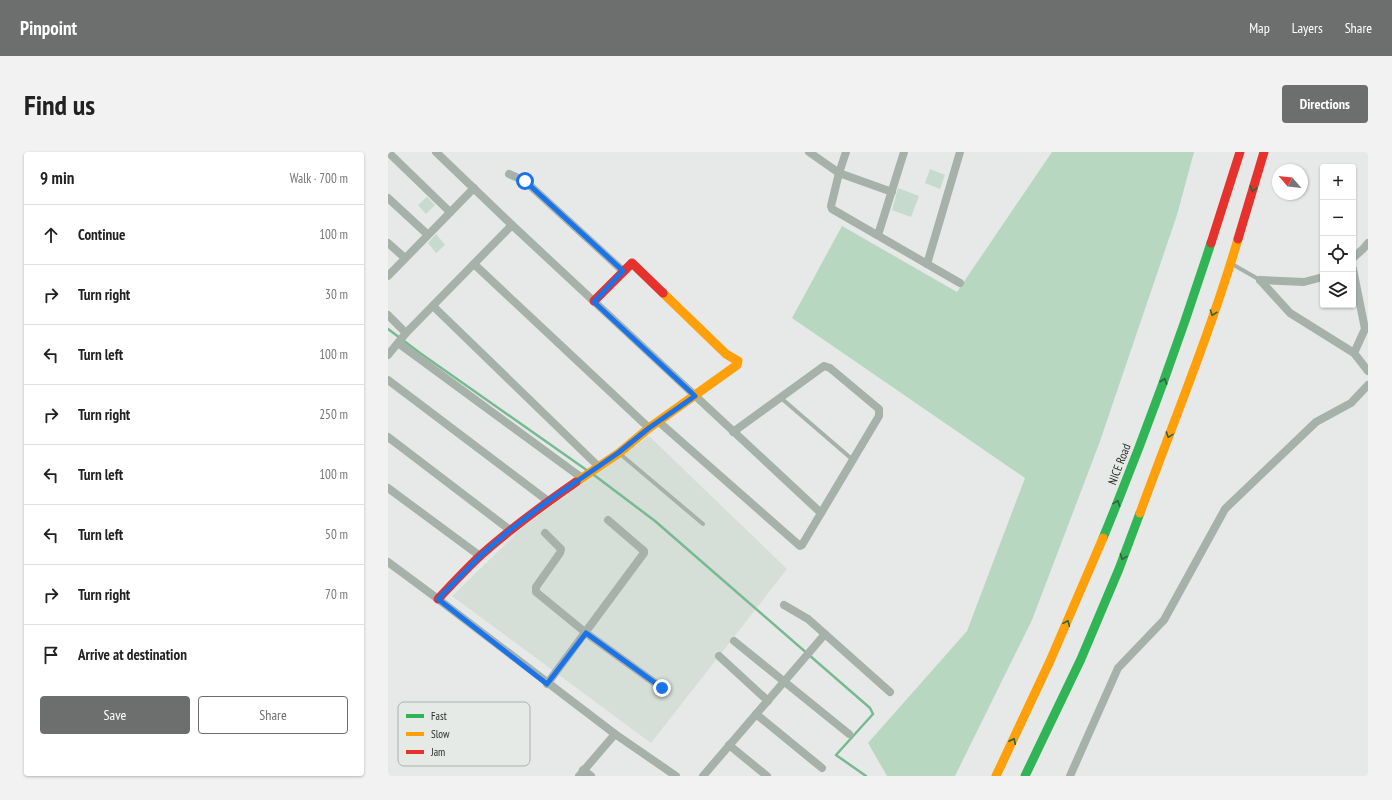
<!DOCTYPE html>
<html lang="en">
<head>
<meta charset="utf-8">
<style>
  body { margin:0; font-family:"PT Sans Narrow",sans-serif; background:#f2f2f2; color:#222 }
  .controls { position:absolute; right:12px; top:12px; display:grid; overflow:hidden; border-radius:4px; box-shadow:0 1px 3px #0004 }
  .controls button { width:36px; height:36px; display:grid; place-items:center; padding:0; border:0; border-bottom:1px solid #e0e0e0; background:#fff; color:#222; font:20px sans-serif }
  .compass { position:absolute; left:884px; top:12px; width:36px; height:36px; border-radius:50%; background:#fff; box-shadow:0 1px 3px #0004; rotate:298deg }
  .stop { position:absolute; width:12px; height:12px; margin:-9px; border:3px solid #1a73e8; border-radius:50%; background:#fff }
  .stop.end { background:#1a73e8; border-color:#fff; box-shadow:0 1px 4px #0008 }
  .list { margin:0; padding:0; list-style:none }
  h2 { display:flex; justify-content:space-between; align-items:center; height:52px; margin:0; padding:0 16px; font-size:17px }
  h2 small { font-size:13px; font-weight:400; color:#767676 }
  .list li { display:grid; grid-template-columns:26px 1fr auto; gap:12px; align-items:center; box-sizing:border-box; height:60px; padding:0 16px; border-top:1px solid #e0e0e0 }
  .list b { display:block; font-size:15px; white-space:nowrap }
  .list em { font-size:13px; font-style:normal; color:#767676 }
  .actions { display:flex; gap:8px; padding:12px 16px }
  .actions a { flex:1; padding:9px 0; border:1px solid #6c6f6d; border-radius:4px; text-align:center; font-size:14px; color:#6c6f6d }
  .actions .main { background:#6c6f6d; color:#fff }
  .icon { flex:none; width:22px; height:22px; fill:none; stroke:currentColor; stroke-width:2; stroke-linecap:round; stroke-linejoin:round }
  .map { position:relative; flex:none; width:980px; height:624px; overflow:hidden; border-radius:4px }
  header { display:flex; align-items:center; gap:24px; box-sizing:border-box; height:56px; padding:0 20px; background:#6c6f6d; color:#fff }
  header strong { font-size:19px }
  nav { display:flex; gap:22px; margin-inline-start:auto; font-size:14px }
  .intro { display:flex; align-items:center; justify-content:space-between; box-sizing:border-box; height:96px; padding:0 24px }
  h1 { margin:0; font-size:28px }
  .button { padding:10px 18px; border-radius:4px; background:#6c6f6d; color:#fff; font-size:14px; font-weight:700 }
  main { display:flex; gap:24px; padding:0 24px }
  aside { flex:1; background:#fff; border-radius:4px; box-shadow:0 1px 3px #0004 }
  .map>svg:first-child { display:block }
  .built { fill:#d6ded8 }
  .green { fill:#b7d7c1 }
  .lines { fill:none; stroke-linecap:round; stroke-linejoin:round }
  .stream { stroke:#77ba91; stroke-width:2.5 }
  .building { fill:#c7dace }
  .lane { stroke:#a6b1aa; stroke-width:4 }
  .street { stroke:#a6b1aa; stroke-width:8 }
  .fast { stroke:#30b455; stroke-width:9 }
  .slow { stroke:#ff9f0a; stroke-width:9 }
  .jam { stroke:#e5322d; stroke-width:9 }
  .oneway { stroke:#2d633c }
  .route { stroke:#1a73e8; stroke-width:5 }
  .labels { text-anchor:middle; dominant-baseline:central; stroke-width:4; stroke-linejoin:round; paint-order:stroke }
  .street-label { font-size:12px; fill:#2b2d2b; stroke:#e5eae6 }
  .key { fill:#e5eae6; stroke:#adb1ae; stroke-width:1 }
  .key-label { font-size:11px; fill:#2b2d2b }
</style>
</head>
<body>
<header>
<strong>Pinpoint</strong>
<nav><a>Map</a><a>Layers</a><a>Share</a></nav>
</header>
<div class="intro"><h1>Find us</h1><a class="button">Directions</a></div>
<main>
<aside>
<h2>9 min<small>Walk · 700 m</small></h2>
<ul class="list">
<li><svg class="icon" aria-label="ahead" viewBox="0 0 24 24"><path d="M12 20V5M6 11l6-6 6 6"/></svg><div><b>Continue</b></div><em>100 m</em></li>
<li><svg class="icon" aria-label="right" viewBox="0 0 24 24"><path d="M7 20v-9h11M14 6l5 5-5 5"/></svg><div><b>Turn right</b></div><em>30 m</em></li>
<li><svg class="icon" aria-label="left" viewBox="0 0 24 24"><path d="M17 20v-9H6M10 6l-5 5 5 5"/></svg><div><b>Turn left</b></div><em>100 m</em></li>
<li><svg class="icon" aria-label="right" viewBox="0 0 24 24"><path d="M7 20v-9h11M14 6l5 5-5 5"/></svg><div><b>Turn right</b></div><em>250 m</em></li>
<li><svg class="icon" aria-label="left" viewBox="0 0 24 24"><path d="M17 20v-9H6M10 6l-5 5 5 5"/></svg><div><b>Turn left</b></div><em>100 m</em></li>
<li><svg class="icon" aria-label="left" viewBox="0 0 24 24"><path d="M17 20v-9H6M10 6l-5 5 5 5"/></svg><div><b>Turn left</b></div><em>50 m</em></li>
<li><svg class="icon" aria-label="right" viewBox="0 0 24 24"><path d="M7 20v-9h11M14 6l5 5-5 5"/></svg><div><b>Turn right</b></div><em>70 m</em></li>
<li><svg class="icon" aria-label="arrive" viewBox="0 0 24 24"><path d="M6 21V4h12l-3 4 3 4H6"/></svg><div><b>Arrive at destination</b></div></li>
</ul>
<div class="actions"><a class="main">Save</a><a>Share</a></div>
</aside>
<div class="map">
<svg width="980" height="624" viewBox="0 0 980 624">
  <rect width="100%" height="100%" fill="#e6e9e7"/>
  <path class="built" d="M 261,284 L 399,417 L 263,591 L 64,444 L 135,375 Z"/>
  <path class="green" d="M 664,0 L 806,0 L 789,63 L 711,292 L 644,468 L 567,624 L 499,624 L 480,591 L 579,479 L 637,326 L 404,166 L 454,74 L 569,140 Z"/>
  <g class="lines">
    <g class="stream">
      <path d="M 0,177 L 32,201 L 200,319"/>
      <path d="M 206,323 L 267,369 L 482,556 L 485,562 L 448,603 L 478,624"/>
    </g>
  </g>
  <g class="building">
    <path d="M 542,17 L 557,23 L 552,37 L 537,31 Z"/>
    <path d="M 510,36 L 531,44 L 523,65 L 504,58 Z"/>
    <path d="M 39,45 L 47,53 L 38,62 L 30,53 Z"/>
    <path d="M 48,82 L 57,93 L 48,101 L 40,91 Z"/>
  </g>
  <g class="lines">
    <g class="lane">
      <path d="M 844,112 L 872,128"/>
      <path d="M 393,246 L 465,308"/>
      <path d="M 231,301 L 315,372"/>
    </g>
    <g class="street">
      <path d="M 0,0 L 62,60"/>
      <path d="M 48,0 L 124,73 L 433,361"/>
      <path d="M 421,0 L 451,21 L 458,0"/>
      <path d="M 121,22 L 137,29 L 235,119"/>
      <path d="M 504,40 L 451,21 L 443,54 L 444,57 L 572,131"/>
      <path d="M 0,46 L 39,82"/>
      <path d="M 490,83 L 516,0"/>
      <path d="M 0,91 L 17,106"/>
      <path d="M 965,106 L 975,97 L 980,91"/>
      <path d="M 86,112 L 261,276"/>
      <path d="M 539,112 L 572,0"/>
      <path d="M 965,117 L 977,177 L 966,201"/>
      <path d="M 0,124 L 86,36"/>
      <path d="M 872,128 L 902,161 L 966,201 L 980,219"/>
      <path d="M 872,128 L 916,130 L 935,125"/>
      <path d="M 45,154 L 211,315"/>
      <path d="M 0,163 L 18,181"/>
      <path d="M 10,191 L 194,326"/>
      <path d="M 0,203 L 18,181 L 124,73"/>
      <path d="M 0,228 L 160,349"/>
      <path d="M 271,270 L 412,394 L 414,393 L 491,264 L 491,257 L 442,216 L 436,214 L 345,280"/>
      <path d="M 0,285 L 122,378"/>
      <path d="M 0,336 L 92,404"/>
      <path d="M 157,381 L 173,397 L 172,401 L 148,435 L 148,440 L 198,481 L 274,536"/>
      <path d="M 0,410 L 50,447 L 227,582 L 288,624"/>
      <path d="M 396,453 L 420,467 L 502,540"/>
      <path d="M 346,489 L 461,582"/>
      <path d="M 331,504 L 380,549"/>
      <path d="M 159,532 L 256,401 L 256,399 L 220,368"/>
      <path d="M 368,562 L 434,616"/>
      <path d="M 341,593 L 379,624"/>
      <path d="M 195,618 L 203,624"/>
      <path d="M 191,624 L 227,582"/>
      <path d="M 315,624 L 437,482"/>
      <path d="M 682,624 L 730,516 L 776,468 L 837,357 L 928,270 L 963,251 L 980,233"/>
    </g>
    <g class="fast">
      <path d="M 715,386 C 755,289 791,190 823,91"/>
      <path d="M 637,624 L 693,507 L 731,417 L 752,361"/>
    </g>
    <g class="slow">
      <path d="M 188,330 L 231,301 L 261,276 L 349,213 L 350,209 L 338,202 L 275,141"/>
      <path d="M 752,361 C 785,271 823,179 850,87"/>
      <path d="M 608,624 L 662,509 L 715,386"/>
    </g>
    <g class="jam">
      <path d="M 850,87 L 876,0"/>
      <path d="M 823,91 L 852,0"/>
      <path d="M 206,149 L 244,111 L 275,141"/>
      <path d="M 50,447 C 64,432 78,417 93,403 C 123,376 155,353 188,330"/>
    </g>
  </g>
  <defs><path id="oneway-chevron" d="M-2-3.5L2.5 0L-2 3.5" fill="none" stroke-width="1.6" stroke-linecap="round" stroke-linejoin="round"/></defs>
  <g class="oneway">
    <use href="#oneway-chevron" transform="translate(865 37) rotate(107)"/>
    <use href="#oneway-chevron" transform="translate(825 161) rotate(109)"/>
    <use href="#oneway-chevron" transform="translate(776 229) rotate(-71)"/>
    <use href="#oneway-chevron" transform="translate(781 283) rotate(110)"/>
    <use href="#oneway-chevron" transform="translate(729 351) rotate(-69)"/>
    <use href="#oneway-chevron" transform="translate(735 405) rotate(111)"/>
    <use href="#oneway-chevron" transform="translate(679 471) rotate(-66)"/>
    <use href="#oneway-chevron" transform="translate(625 589) rotate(-65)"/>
  </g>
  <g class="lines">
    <path class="route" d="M 137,29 L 235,119 L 206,150 L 307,244 L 261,276 L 230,301 L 160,349 L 122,378 L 92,404 L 50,447 L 159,532 L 198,481 L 274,536"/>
  </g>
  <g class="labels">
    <g class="street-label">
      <text transform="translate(731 312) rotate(-69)">NICE Road</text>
    </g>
  </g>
  <rect x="10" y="550" width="132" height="64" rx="6" class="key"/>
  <rect x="18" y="562" width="18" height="4" fill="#30b455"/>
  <rect x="18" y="580" width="18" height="4" fill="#ff9f0a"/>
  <rect x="18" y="598" width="18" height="4" fill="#e5322d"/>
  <g class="key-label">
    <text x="43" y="568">Fast</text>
    <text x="43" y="586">Slow</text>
    <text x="43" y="604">Jam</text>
  </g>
</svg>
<div class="controls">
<button>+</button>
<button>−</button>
<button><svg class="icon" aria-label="locate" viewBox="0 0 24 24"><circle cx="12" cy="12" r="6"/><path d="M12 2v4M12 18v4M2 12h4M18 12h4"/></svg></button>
<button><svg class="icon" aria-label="layers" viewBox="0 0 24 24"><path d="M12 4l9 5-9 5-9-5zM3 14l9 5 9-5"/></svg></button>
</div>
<svg class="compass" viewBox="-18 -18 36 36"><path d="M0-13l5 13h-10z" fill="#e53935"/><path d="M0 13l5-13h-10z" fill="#767676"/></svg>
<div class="stop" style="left:137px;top:29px"></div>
<div class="stop end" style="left:274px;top:536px"></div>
</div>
</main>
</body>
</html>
